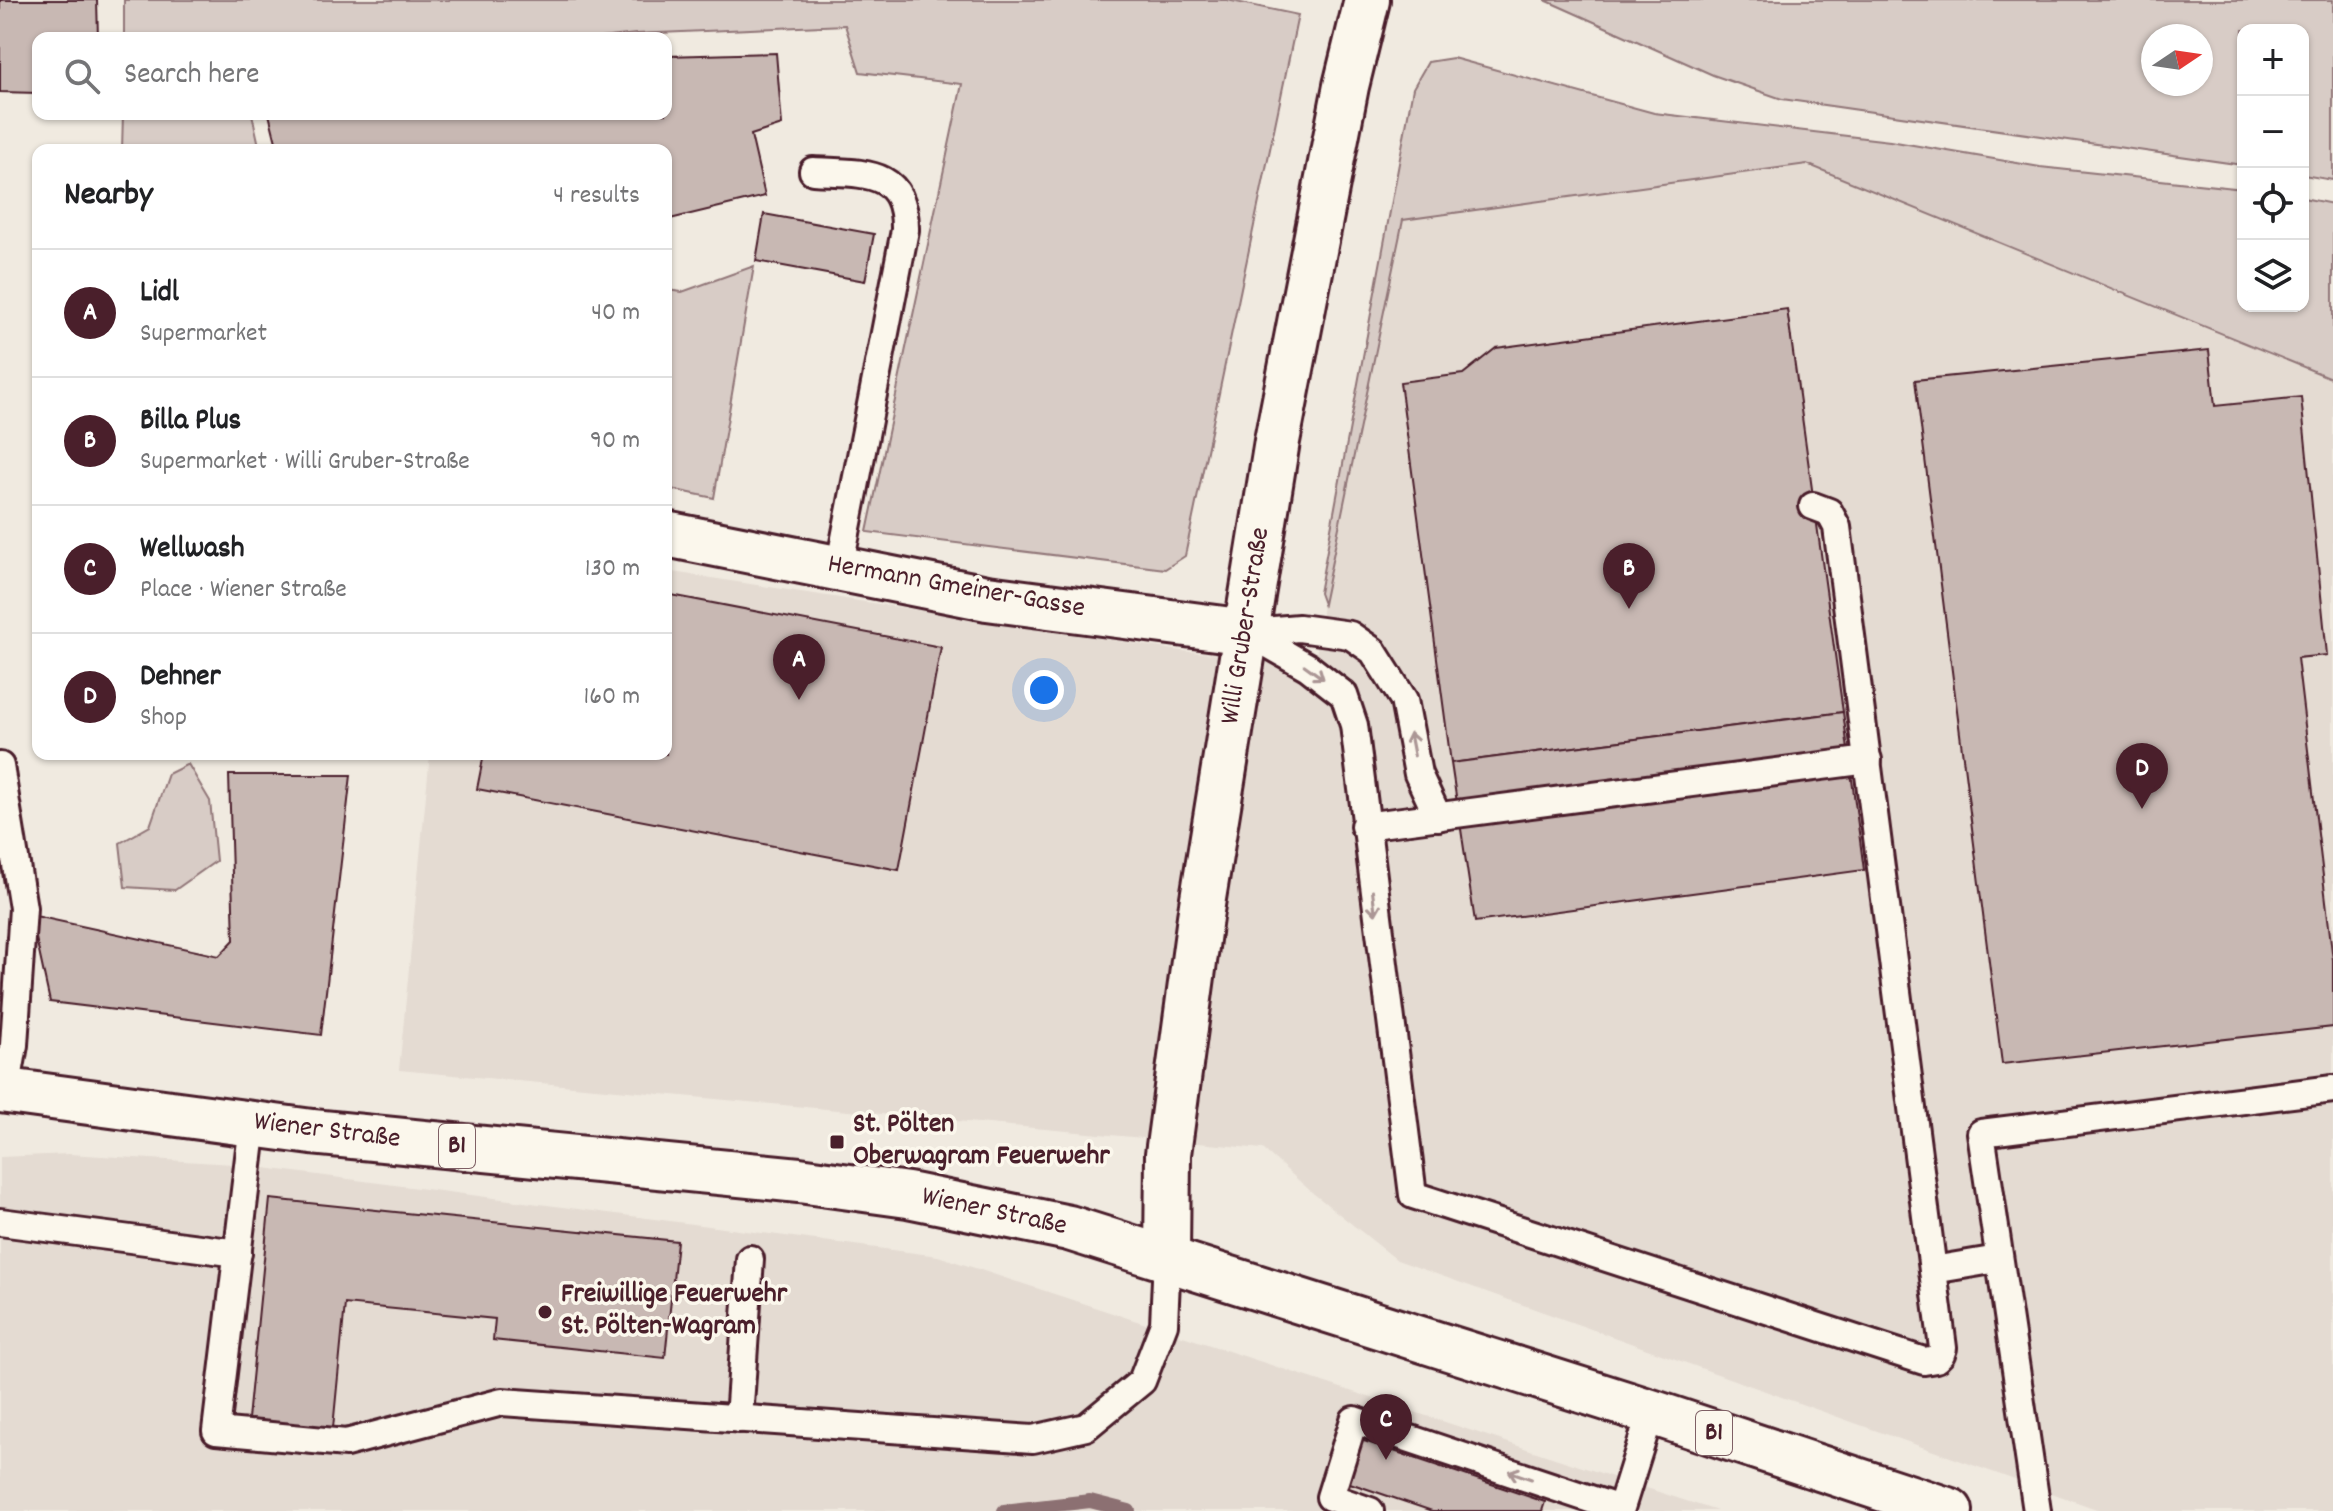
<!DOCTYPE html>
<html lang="en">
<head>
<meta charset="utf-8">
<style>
  body { margin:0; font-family:Dekko,sans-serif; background:#f6f6f6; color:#202124 }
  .controls { position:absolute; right:24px; top:24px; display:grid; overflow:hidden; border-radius:16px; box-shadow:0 2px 6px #0004 }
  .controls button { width:72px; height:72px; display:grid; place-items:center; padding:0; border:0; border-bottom:2px solid #e0e0e0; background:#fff; color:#202124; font:40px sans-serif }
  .compass { position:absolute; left:2141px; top:24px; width:72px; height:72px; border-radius:50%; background:#fff; box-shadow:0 2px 6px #0004; rotate:77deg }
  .you { position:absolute; left:1044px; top:690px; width:28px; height:28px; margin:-20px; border:6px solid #fff; border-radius:50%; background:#1a73e8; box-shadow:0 0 0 12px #1a73e833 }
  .badge { display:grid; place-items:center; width:52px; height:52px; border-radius:50%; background:#4a1f2b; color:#fff; font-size:26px; font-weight:700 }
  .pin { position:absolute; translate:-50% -66px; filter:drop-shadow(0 2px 4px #0008) }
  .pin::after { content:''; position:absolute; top:42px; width:28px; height:24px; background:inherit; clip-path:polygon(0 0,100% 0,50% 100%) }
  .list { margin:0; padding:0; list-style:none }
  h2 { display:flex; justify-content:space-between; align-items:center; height:104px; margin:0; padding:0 32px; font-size:34px }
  h2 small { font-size:26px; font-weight:400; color:#757577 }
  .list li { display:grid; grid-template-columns:52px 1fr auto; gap:24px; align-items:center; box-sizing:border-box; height:128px; padding:0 32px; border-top:2px solid #e0e0e0 }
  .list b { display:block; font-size:30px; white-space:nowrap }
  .list p { margin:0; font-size:26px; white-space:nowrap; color:#757577 }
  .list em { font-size:26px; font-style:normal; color:#757577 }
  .icon { flex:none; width:44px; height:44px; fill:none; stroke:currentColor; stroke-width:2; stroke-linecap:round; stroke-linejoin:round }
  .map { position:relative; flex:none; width:2333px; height:1511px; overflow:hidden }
  .search { position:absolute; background:#fff; box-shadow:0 2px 6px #0004; left:32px; top:32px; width:640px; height:88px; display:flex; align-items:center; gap:20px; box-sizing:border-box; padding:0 28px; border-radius:16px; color:#757577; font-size:30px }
  .panel { position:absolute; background:#fff; box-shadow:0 2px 6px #0004; left:32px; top:144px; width:640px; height:616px; border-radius:16px }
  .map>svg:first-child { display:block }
  .built { fill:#e4dbd2 }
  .green { fill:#d8ccc6; stroke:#917678; stroke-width:2; fill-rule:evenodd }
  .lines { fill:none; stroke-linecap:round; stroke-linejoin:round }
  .stream { stroke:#8c6f72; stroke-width:14 }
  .building { fill:#c8b8b3; stroke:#4a1f2b; stroke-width:2 }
  .lane-casing { stroke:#4a1f2b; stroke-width:32 }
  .street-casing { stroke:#4a1f2b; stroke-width:50 }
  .secondary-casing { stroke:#4a1f2b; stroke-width:50 }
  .primary-casing { stroke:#4a1f2b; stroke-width:50 }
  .lane { stroke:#fbf7ec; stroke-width:26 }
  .street { stroke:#fbf7ec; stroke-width:44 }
  .secondary { stroke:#fbf7ec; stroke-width:44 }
  .primary { stroke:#fbf7ec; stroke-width:44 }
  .oneway { stroke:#ab9695 }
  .poi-dot { fill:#4a1f2b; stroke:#fbf7ec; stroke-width:3 }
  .labels { text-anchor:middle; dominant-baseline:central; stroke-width:7; stroke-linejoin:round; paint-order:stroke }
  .shield { fill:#fbf7ec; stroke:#7f6065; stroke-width:2 }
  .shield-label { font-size:26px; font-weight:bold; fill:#4a1f2b }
  .street-label { font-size:28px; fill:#4a1f2b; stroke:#fbf7ec }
  .poi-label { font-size:28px; font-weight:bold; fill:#4a1f2b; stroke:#fbf7ec; text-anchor:start }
</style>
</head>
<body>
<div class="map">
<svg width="2333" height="1511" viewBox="0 0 2333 1511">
  <rect width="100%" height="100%" fill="#f0eae0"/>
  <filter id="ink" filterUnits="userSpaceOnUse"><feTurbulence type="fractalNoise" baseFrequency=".0125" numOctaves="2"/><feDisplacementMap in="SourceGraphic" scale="16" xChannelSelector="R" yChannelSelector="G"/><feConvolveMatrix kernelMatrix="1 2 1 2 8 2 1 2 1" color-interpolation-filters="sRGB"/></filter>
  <g filter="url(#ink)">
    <g class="built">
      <path d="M 1807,164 L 2333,379 L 2333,1511 L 2102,1511 L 1397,1260 L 1314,1194 L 1263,1149 L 399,1070 L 430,754 L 666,754 L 666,571 L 1182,651 L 1315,663 L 1323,604 L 1402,220 Z"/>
      <path d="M 69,1154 L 233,1164 L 938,1256 L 1717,1511 L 0,1511 L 0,1157 Z"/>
    </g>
    <g class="green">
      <path d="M 124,0 L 1227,0 L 1298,15 L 1185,556 L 1165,569 L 867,532 L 962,84 L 860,72 L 845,25 L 636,34 L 600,38 L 124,38 Z"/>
      <path d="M 1545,0 L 2333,0 L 2333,180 L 2303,175 L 2303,30 L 2243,30 L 2243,165 L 1782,99 L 1713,75 ZM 2153,36 L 2201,36 L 2201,84 L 2153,84 Z"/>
      <path d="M 1453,58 L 1654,113 L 1890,141 L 2040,167 L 2243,189 L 2243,306 L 2303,306 L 2303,198 L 2333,204 L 2333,379 L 1807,164 L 1403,220 L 1323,604 L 1319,593 L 1413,88 L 1428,62 Z"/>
      <path d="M 123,114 L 252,114 L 260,150 L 122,150 Z"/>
      <path d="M 754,266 L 714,498 L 666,488 L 666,290 L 682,292 Z"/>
      <path d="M 188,764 L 210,801 L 216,861 L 175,890 L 125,887 L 120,843 L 150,826 L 168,774 Z"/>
    </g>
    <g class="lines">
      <path class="stream" d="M 1004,1511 L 1090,1501 L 1129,1511"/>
    </g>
    <g class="building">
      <path d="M 0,0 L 97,0 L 98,38 L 38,38 L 38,93 L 0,92 Z"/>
      <path d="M 776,53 L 782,125 L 751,135 L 765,196 L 666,220 L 666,150 L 278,150 L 269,114 L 666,114 L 666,56 Z"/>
      <path d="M 764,214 L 874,234 L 865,281 L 756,261 Z"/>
      <path d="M 1787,309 L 1843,712 L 1451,763 L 1400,382 L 1463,374 L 1496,348 Z"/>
      <path d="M 2209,350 L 2215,406 L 2301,397 L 2327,655 L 2297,658 L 2333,960 L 2333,1027 L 2002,1064 L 1915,380 Z"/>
      <path d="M 666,594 L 941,647 L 899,870 L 477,789 L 484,754 L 666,754 Z"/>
      <path d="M 1843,712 L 1864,870 L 1475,922 L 1451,763 Z"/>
      <path d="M 229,775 L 351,775 L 321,1035 L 50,1002 L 31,915 L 219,956 L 234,940 Z"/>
      <path d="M 270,1199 L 677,1241 L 665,1358 L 493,1340 L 495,1319 L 345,1304 L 333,1428 L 248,1419 Z"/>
      <path d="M 1358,1439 L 1545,1502 L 1542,1511 L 1432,1511 L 1344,1481 Z"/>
    </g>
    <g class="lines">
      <g class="lane-casing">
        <g id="lane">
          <path d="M 813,171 C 861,174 906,167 905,230 L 839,569"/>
          <path d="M 1247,632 L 1308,667 L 1344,695 L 1354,725 L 1413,1195 L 1924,1361 L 1936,1359 L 1941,1354 L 1943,1348 L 1837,527 L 1829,512 L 1813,506"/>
          <path d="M 1247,632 L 1299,628 L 1350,635 L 1373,651 L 1404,700 L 1418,774 L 1438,817"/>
          <path d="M 0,766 L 23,908 L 14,1045 L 6,1091"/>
          <path d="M 1364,826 L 1868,760"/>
          <path d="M 253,1124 L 216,1431 L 346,1443 L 502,1402 L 1033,1439 L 1086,1427 L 1142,1381 L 1164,1324 L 1167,1257"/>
          <path d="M 0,1222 L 238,1253"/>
          <path d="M 1933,1270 L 1998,1259"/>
          <path d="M 739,1419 L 750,1259"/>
          <path d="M 1370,1511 L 1330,1497 L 1354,1420 L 1620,1509"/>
          <path d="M 1620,1511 L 1651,1412"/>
          <path d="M 2037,1511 L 1981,1133 L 2333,1089"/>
        </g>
      </g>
      <g class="street-casing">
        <path id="street" d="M 666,534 L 987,598 L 1247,632"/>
      </g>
      <g class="secondary-casing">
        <path id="secondary" d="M 1167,1257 L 1168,1154 L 1200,917 L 1277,441 L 1346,86 L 1367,0"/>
      </g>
      <g class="primary-casing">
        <path id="primary" d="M 0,1090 L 312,1132 L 799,1180 L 908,1195 L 1069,1228 L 1651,1412 L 1950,1511"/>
      </g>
      <use href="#lane" class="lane"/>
      <use href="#street" class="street"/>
      <use href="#secondary" class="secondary"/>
      <use href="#primary" class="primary"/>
    </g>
    <defs><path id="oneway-shaft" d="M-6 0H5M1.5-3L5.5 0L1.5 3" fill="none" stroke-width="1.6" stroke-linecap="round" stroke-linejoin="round" transform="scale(2)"/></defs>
    <g class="oneway">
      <use href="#oneway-shaft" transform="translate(1314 672) rotate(36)"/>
      <use href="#oneway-shaft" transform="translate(1412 744) rotate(-101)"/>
      <use href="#oneway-shaft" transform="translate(1374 903) rotate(83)"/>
      <use href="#oneway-shaft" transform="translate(1520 1475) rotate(-161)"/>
    </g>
  </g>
  <g class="poi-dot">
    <rect x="829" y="1134" width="16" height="16" rx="4"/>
    <circle cx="545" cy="1312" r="8"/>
  </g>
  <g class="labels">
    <g class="shield">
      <rect x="439" y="1124" width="36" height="44" rx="6"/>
      <rect x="1696" y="1411" width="36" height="44" rx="6"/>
    </g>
    <g class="shield-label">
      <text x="457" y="1146">B1</text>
      <text x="1714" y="1433">B1</text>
    </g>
    <g class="street-label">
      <text transform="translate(956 588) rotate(10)">Hermann Gmeiner-Gasse</text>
      <text transform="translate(1247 626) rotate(-81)">Willi Gruber-Straße</text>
      <text transform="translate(327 1132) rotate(7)">Wiener Straße</text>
      <text transform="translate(994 1213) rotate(12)">Wiener Straße</text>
    </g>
    <g class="poi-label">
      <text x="853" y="1126">St. Pölten<tspan x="853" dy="32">Oberwagram Feuerwehr</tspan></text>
      <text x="561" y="1296">Freiwillige Feuerwehr<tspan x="561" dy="32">St. Pölten-Wagram</tspan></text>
    </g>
  </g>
</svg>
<div class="controls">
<button>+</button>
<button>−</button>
<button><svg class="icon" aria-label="locate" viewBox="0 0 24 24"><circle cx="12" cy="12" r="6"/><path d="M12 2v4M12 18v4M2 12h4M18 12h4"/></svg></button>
<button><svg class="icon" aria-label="layers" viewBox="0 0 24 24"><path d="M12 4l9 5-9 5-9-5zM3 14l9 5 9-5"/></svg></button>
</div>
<svg class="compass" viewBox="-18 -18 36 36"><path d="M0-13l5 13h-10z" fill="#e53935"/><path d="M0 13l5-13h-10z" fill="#757577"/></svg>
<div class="you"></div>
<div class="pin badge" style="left:799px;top:700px">A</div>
<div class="pin badge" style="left:1629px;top:609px">B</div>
<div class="pin badge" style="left:1386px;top:1460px">C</div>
<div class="pin badge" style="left:2142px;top:809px">D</div>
<div class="search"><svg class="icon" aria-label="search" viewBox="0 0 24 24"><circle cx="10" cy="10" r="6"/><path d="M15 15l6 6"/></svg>Search here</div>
<section class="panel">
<h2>Nearby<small>4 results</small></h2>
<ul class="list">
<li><span class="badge">A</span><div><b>Lidl</b><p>Supermarket</p></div><em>40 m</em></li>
<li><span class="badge">B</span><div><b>Billa Plus</b><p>Supermarket · Willi Gruber-Straße</p></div><em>90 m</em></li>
<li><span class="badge">C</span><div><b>Wellwash</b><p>Place · Wiener Straße</p></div><em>130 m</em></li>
<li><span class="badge">D</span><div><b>Dehner</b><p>Shop</p></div><em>160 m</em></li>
</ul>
</section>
</div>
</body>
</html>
